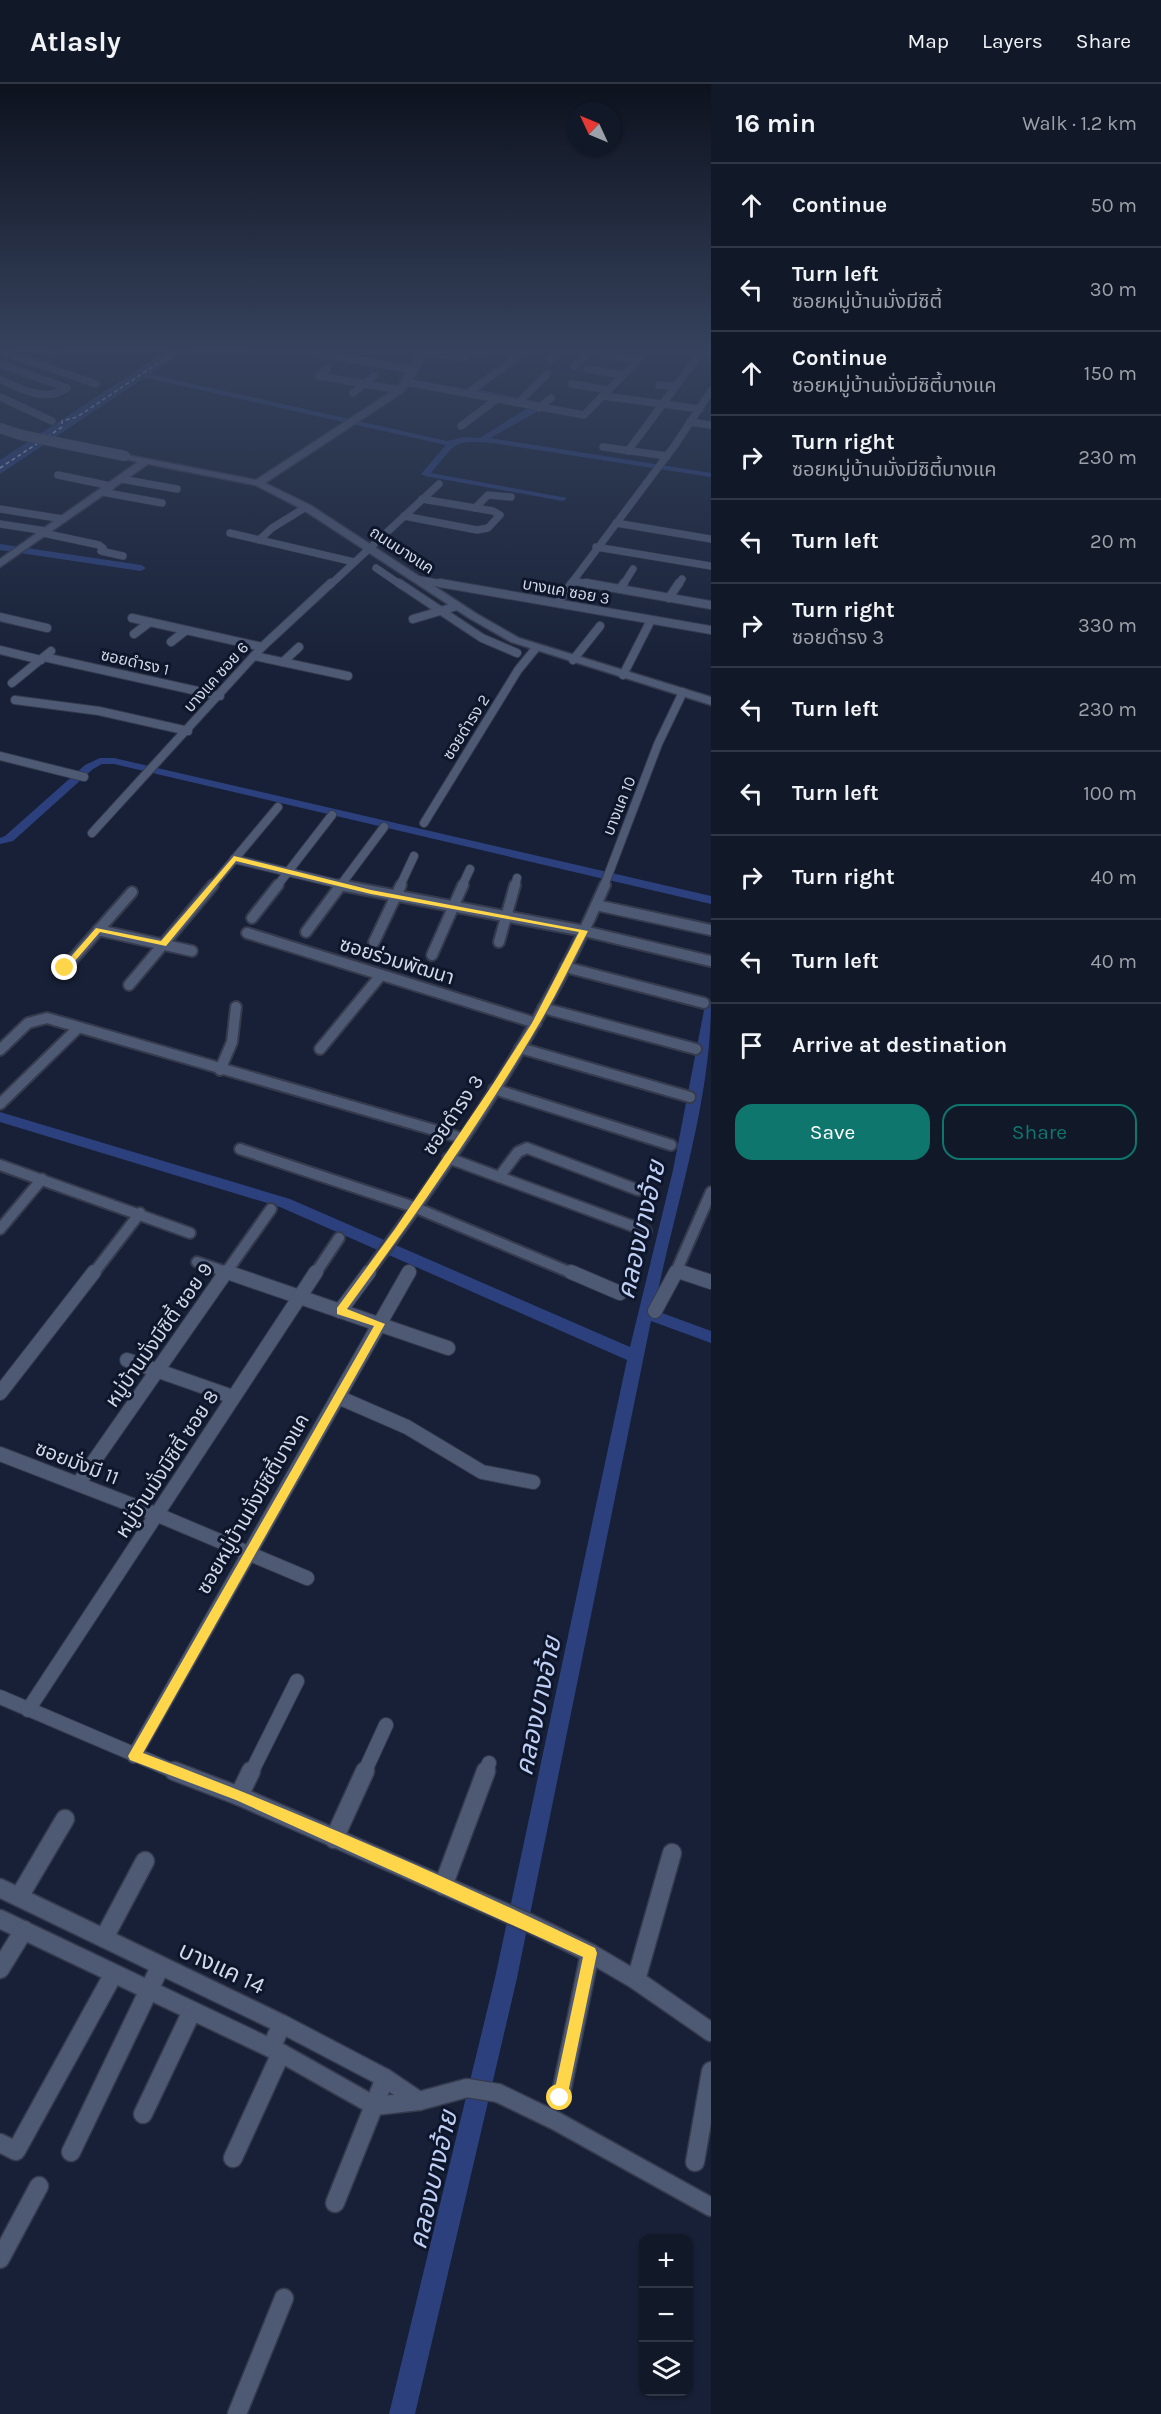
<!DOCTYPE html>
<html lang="en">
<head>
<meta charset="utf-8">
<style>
  body { margin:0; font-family:Karla,"Noto Sans Thai",sans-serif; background:#1e2534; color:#f1f3f6 }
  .controls { position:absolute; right:18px; bottom:18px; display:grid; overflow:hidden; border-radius:12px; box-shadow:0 2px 4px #0004 }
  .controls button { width:54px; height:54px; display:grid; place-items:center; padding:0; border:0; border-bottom:2px solid #303745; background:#111828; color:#f1f3f6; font:30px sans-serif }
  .compass { position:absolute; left:567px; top:18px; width:54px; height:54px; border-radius:50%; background:#111828; box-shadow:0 2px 4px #0004; rotate:314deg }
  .stop { position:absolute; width:18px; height:18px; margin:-14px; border:4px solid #ffd54a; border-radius:50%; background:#fff }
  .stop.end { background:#ffd54a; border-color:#fff; box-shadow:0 2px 6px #0008 }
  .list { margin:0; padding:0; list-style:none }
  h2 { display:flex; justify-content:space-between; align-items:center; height:78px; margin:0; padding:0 24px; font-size:26px }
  h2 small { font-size:20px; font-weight:400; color:#9ca0a8 }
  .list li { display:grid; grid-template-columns:39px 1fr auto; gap:18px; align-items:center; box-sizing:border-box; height:84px; padding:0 24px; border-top:2px solid #303745 }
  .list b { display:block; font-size:22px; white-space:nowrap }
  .list p { margin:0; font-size:20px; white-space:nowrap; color:#9ca0a8 }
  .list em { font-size:20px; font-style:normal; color:#9ca0a8 }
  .actions { display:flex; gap:12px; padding:18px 24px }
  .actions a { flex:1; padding:14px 0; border:2px solid #0f766e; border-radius:18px; text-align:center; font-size:21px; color:#0f766e }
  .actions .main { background:#0f766e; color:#fff }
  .icon { flex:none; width:33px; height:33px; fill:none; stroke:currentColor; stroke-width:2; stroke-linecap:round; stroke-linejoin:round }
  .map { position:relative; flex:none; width:711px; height:2330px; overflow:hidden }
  header { display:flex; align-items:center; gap:36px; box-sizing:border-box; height:84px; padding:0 30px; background:#111828; border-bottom:2px solid #303745 }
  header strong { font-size:28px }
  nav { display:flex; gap:33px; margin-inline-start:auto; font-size:21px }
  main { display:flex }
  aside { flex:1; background:#111828 }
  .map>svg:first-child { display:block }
  .water { fill:#2b407c }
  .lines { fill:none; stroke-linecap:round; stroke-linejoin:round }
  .canal { fill:#2b407c; fill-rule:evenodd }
  .ferry { stroke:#c0cff4; stroke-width:1.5; stroke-dasharray:4 3; stroke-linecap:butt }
  .street-far4-casing { stroke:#353a4d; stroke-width:8 }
  .street-far3-casing { stroke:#353a4d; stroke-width:10 }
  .street-far2-casing { stroke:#353a4d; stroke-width:14 }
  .street-far1-casing { stroke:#353a4d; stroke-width:16 }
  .street-casing { stroke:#353a4d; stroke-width:21 }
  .secondary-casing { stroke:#353a4d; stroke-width:3 }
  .street-far4 { stroke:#4e5974; stroke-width:7 }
  .street-far3 { stroke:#4e5974; stroke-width:8 }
  .street-far2 { stroke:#4e5974; stroke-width:10 }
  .street-far1 { stroke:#4e5974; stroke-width:14 }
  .street { stroke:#4e5974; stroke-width:18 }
  .secondary { fill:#4e5974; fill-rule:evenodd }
  .secondary-bridge-casing { stroke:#353a4d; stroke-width:11; stroke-linecap:butt }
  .secondary-bridge { stroke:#4e5974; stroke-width:10 }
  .route { fill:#ffd54a }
  .labels { text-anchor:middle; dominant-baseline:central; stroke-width:6; stroke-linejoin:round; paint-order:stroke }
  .far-street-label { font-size:16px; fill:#d1d8e7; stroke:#0e162c }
  .street-label { font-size:20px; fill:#d1d8e7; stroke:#0e162c }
  .near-street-label { font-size:24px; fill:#d1d8e7; stroke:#0e162c }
  .near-water-label { font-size:26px; font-style:italic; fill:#c0cff4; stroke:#0e162c }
</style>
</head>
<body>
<header>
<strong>Atlasly</strong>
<nav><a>Map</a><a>Layers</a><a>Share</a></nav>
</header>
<main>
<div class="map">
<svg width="711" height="2330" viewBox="0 0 711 2330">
  <rect width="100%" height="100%" fill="#172036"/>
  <path class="water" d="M 168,266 L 186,266 L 0,390 L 0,376 Z"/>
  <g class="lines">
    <g class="canal">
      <path d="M 685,266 L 711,269 L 711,273 L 686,268 Z"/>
      <path d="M 140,288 L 447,357 L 465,353 L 480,354 L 534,320 L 473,309 L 476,305 L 544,319 L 535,329 L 490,354 L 711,389 L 711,393 L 492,359 C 451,356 457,359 431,389 L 567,414 L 563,417 L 425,392 L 421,390 L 446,361 L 137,292 Z"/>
      <path d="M 0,460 L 141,481 L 146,484 L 141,487 L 0,466 Z"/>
      <path d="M 100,674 L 114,674 L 711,812 L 711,820 L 114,680 L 102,680 L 93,685 L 13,757 L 0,760 L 0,754 L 5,752 L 85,681 Z"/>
      <path d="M 711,917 C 711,1022 674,1124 654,1226 L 711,1247 L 711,1259 L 651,1237 L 517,1894 L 415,2330 L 389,2330 L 495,1894 L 627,1276 L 280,1123 L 0,1038 L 0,1028 L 290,1115 L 630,1263 L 673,1086 L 705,921 Z"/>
    </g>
    <g class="ferry">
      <path d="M 47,353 L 62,343 L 62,337 L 77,333 L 178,266"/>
      <path d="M 0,384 L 38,359"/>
    </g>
    <g class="street-far4-casing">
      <g id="street-far4">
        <path d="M 46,266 L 58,269"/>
        <path d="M 299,266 L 413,286"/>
        <path d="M 463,266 L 486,270"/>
        <path d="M 0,267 L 96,300"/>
        <path d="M 423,267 L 466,274"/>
        <path d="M 604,271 L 638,276"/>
        <path d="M 550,276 L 563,266"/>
        <path d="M 0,280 L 67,304 C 45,319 21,305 0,295"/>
        <path d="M 574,282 L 594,266"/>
        <path d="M 327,285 L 319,292 L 400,306"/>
        <path d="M 587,285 L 623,291"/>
        <path d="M 406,298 L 584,331 L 638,276 L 644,268 L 641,266"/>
        <path d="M 572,300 L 609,306"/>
        <path d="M 659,301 L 675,302"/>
        <path d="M 353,309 L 374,292"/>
        <path d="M 468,309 L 527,266"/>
        <path d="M 603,312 L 700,325"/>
        <path d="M 0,313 L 52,337"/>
        <path d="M 518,319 L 547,290"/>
        <path d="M 539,324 L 551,314"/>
        <path d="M 690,338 L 711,341"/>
        <path d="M 461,342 L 497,315"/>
        <path d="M 603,363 L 667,372"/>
        <path d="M 628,367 L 699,271"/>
        <path d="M 58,391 L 111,402"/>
        <path d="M 121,395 L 177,405"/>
        <path d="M 102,408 L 162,419"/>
        <path d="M 475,424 L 488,411 L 511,413"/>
        <path d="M 0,425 L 63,435"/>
        <path d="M 404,432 L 477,446 L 488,444 L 500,431 L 493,427 L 422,415"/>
        <path d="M 616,439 L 711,455"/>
        <path d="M 0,440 L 46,447"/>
        <path d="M 43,449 L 99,461 L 103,464 L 101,467 L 123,472"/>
        <path d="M 230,449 L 354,478"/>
        <path d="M 259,456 L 272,444 L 306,423"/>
        <path d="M 596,463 L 711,482"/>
        <path d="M 376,484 L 401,501"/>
        <path d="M 416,495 L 449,501"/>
        <path d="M 573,497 L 594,501"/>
        <path d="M 330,501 L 439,400"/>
        <path d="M 570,501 L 675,361 L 711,307"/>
        <path d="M 623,501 L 633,485"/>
        <path d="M 678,501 L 682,495"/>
      </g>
    </g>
    <g class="street-far3-casing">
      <g id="street-far3">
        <path d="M 399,499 L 482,554 L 517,569"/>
        <path d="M 440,499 L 711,546"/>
        <path d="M 586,499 L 711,521"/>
        <path d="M 620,505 L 624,499"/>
        <path d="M 669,514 L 679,499"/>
        <path d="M 558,518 L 572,499"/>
        <path d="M 0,533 L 47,544"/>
        <path d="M 132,534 L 262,563"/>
        <path d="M 413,535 L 457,522"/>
        <path d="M 134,550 L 150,538"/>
        <path d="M 171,558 L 185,547"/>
        <path d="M 0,566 L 41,576"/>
        <path d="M 254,572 L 348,592"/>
        <path d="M 44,573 L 220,612"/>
        <path d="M 573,576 L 600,542"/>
        <path d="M 283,578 L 299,563"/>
        <path d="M 623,591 L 651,536"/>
        <path d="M 12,599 L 51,567"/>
        <path d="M 15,616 L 99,627 L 188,647"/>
        <path d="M 0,672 L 84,693"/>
        <path d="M 424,739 L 518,586 L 536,564"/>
        <path d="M 92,749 L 262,563 L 331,499"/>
        <path d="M 234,775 L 347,802"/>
        <path d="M 212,802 L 278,723"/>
        <path d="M 277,802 L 332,731"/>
        <path d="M 340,802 L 384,743"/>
        <path d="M 400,802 L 414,772"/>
        <path d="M 462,802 L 470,785"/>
        <path d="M 515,802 L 517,794"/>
        <path d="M 604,802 L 658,660 L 683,608"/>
      </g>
    </g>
    <g class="street-far2-casing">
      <g id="street-far2">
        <path d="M 340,801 L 584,847 L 710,877"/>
        <path d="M 596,821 L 711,846"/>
        <path d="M 252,834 L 278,801"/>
        <path d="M 98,846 L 192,867"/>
        <path d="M 306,848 L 341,801"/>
        <path d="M 247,849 L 536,939"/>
        <path d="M 374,858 L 401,801"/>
        <path d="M 499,858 L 515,801"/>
        <path d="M 432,871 L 463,801"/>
        <path d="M 565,883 L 704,919"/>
        <path d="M 65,884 L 132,808"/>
        <path d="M 129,901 L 213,801"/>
        <path d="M 543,924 L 696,965"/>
        <path d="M 520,964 L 690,1013"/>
        <path d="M 320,965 L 381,891"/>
        <path d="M 0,966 L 28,939 L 47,934 L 462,1054"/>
        <path d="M 220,986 L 232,958 L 236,923"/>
        <path d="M 494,1005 L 671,1061"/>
        <path d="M 0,1020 L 77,945"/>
        <path d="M 240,1065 L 414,1123 L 574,1190"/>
        <path d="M 448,1074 L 646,1147"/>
        <path d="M 0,1081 L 190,1149"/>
        <path d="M 499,1093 L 518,1068 L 527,1064 L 638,1106"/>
        <path d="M 0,1145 L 42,1095"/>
        <path d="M 197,1178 L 232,1190"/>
        <path d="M 677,1187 L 686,1190"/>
        <path d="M 93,1190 L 140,1129"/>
        <path d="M 225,1190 L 271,1125"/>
        <path d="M 315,1190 L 339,1154"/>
        <path d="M 367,1190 C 458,1068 544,941 605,801"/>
        <path d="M 675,1190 L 711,1108"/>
      </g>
    </g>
    <g class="street-far1-casing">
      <g id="street-far1">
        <path d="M 227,1188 L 448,1264"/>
        <path d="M 571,1188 L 620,1209"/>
        <path d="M 681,1188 L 711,1198"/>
        <path d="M 340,1227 L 369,1188"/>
        <path d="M 655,1227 L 676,1188"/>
        <path d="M 127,1276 L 233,1313"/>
        <path d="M 0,1309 L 94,1188"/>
        <path d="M 338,1313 L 407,1343 L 482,1388 L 533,1398"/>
        <path d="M 0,1370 L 158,1431 L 307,1494"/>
        <path d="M 78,1400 L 226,1188"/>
        <path d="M 0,1613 L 178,1689"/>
        <path d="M 28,1626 L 316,1188"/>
        <path d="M 134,1672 L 409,1188"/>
        <path d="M 251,1689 L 297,1597"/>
        <path d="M 364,1689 L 386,1641"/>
        <path d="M 485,1689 L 489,1679"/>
      </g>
    </g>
    <g class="street-casing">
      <g id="street">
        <path d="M 174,1687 L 239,1712 L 529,1839 L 590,1869 L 636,1896 L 711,1948"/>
        <path d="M 239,1712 L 251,1687"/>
        <path d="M 334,1755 L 365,1687"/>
        <path d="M 443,1802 L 486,1687"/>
        <path d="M 0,1804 L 282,1940 L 385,1994 L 419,2017 L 375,2022 L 281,1969 L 0,1835"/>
        <path d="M 19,1813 L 65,1735"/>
        <path d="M 104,1854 L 145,1777"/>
        <path d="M 0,1885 L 24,1846"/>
        <path d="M 636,1896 L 672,1769"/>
        <path d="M 271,1964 L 282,1940"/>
        <path d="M 560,2014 L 590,1869"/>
        <path d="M 419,2017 L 467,2004 L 498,2009 L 556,2037 L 711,2123"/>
        <path d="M 143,2030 L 192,1927"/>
        <path d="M 0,2059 L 16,2067 L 113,1891"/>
        <path d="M 71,2068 L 160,1883"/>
        <path d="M 233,2074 L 281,1969"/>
        <path d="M 695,2078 L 711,1987"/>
        <path d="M 335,2119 L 385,1994"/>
        <path d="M 0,2175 L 39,2102"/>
        <path d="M 237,2330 L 284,2214"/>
      </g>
    </g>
    <g class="secondary-casing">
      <path id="secondary" d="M 420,266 L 428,266 L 415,292 L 403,308 L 265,399 L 310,421 L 477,530 L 519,554 L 711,613 L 711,621 L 511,558 L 469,534 L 302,425 L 255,401 L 148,380 L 0,483 L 0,475 L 138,378 L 122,374 L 122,370 L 256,396 L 397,304 Z"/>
    </g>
    <use href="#street-far4" class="street-far4"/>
    <use href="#street-far3" class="street-far3"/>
    <use href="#street-far2" class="street-far2"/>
    <use href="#street-far1" class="street-far1"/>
    <use href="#street" class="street"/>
    <use href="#secondary" class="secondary"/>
    <g class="secondary-bridge-casing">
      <path id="secondary-bridge" d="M 0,344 L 21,351 L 125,372"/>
    </g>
    <use href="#secondary-bridge" class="secondary-bridge"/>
  </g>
  <linearGradient id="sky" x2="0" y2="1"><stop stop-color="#0d121e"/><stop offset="0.45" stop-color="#36425d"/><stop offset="1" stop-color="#36425d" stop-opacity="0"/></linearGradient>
  <rect width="711" height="592" fill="url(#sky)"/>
  <path class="route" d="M 234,772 L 371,806 L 588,847 C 572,878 557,910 539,940 C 481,1039 414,1133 347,1225 L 385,1240 L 143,1669 C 296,1727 448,1793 595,1864 L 597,1869 L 567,2014 L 565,2019 L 560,2021 L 555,2019 L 553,2014 L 583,1873 L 236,1716 L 130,1676 L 128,1672 L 374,1242 L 337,1230 L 337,1224 L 395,1145 L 491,1003 L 532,939 L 579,848 L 371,810 L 236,777 L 166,862 L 100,848 L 68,885 L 61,884 L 96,844 L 161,857 Z"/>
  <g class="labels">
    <g class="far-street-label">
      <text transform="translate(402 466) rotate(33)">ถนนบางแค</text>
      <text transform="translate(566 507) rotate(10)">บางแค ซอย 3</text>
      <text transform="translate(135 578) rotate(13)">ซอยดำรง 1</text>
      <text transform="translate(216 593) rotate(-48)">บางแค ซอย 6</text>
      <text transform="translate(466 643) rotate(-58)">ซอยดำรง 2</text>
      <text transform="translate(619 722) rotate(-68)">บางแค 10</text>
    </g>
    <g class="street-label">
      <text transform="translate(397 877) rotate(17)">ซอยร่วมพัฒนา</text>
      <text transform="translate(453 1031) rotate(-56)">ซอยดำรง 3</text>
      <text transform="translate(159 1251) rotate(-55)">หมู่บ้านมั่งมีซิตี้ ซอย 9</text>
      <text transform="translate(77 1379) rotate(21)">ซอยมั่งมี 11</text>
      <text transform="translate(167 1380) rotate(-57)">หมู่บ้านมั่งมีซิตี้ ซอย 8</text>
      <text transform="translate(253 1420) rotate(-60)">ซอยหมู่บ้านมั่งมีซิตี้บางแค</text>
    </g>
    <g class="near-street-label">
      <text transform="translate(222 1884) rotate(25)">บางแค 14</text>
    </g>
    <g class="near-water-label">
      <text transform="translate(641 1146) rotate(-77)">คลองบางอ้าย</text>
      <text transform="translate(538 1622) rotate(-78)">คลองบางอ้าย</text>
      <text transform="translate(433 2096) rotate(-77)">คลองบางอ้าย</text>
    </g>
  </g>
</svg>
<div class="controls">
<button>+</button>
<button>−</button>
<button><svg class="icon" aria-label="layers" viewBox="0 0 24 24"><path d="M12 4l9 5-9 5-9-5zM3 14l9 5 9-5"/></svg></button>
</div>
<svg class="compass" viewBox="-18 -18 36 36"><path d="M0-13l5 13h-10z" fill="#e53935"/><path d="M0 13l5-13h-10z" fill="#9ca0a8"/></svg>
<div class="stop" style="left:560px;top:2014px"></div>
<div class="stop end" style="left:65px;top:884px"></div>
</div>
<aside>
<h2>16 min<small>Walk · 1.2 km</small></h2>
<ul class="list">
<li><svg class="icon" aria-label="ahead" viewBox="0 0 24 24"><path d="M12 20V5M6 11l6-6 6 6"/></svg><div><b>Continue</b></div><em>50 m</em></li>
<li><svg class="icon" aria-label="left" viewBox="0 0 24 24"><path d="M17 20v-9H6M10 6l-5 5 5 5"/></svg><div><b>Turn left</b><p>ซอยหมู่บ้านมั่งมีซิตี้</p></div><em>30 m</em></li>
<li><svg class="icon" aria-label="ahead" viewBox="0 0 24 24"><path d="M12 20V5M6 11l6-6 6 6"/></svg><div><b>Continue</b><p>ซอยหมู่บ้านมั่งมีซิตี้บางแค</p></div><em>150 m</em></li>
<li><svg class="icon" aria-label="right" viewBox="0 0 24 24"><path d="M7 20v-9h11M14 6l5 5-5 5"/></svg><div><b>Turn right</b><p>ซอยหมู่บ้านมั่งมีซิตี้บางแค</p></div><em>230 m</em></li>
<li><svg class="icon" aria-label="left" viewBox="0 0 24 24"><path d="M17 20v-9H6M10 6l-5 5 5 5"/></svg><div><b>Turn left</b></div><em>20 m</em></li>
<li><svg class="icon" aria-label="right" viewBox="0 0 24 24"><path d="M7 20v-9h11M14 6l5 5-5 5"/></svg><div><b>Turn right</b><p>ซอยดำรง 3</p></div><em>330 m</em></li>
<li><svg class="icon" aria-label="left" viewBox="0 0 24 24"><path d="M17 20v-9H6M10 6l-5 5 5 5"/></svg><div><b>Turn left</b></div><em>230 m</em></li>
<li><svg class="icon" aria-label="left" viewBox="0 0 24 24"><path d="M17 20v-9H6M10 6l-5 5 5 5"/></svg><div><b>Turn left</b></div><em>100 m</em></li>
<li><svg class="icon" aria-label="right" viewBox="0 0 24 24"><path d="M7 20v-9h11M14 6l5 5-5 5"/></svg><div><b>Turn right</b></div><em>40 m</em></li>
<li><svg class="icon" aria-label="left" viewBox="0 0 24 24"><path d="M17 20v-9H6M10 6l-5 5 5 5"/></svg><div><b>Turn left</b></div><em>40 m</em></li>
<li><svg class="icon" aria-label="arrive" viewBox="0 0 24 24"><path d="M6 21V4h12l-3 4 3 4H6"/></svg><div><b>Arrive at destination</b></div></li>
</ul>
<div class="actions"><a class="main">Save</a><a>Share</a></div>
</aside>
</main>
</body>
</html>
